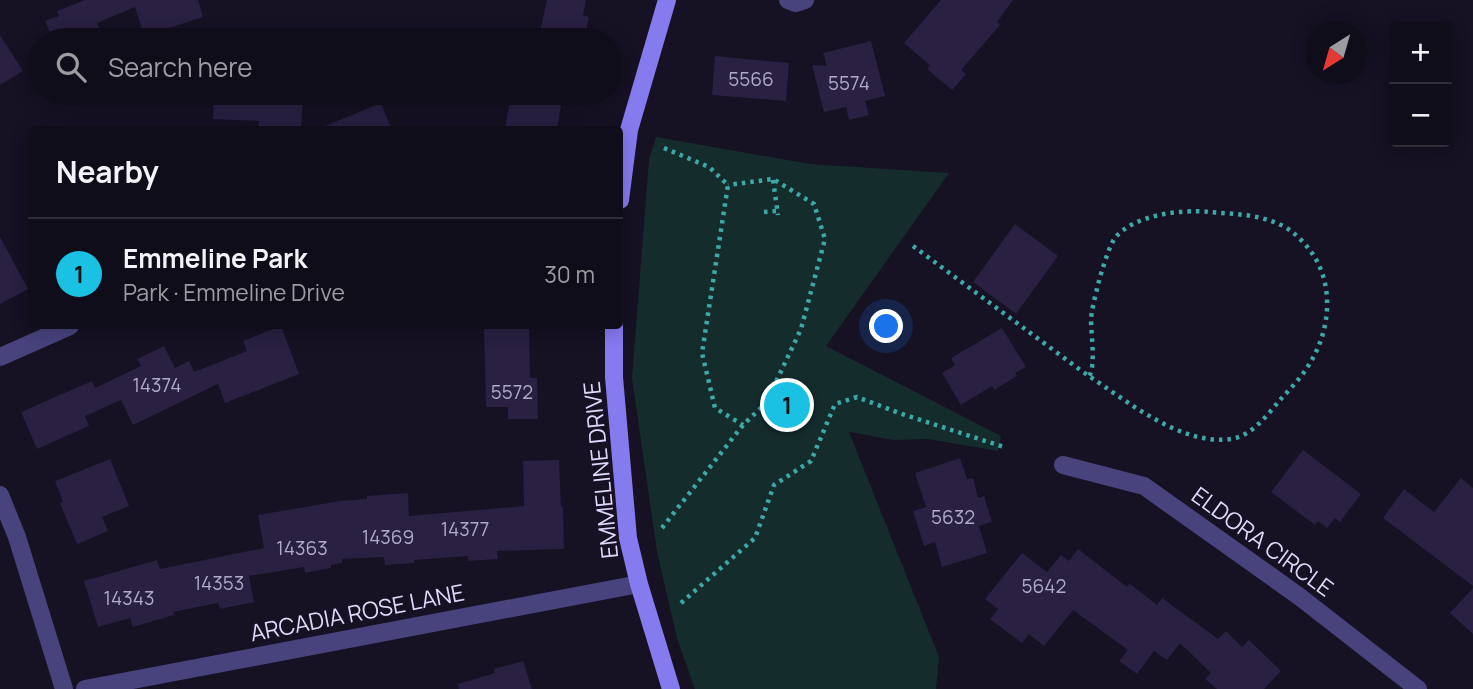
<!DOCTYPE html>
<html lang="en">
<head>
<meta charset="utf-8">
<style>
  body { margin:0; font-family:Manrope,sans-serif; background:#1e1b27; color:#f1f3f6 }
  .controls { position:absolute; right:21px; top:21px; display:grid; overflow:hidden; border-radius:7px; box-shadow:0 4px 18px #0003 }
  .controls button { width:63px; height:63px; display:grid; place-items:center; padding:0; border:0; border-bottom:2px solid #302d39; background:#100d1a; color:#f1f3f6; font:35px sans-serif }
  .compass { position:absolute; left:1305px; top:21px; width:63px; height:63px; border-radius:50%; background:#100d1a; box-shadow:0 4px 18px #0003; rotate:217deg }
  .you { position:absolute; left:887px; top:327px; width:24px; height:24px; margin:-18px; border:5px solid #fff; border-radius:50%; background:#1a73e8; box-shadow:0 0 0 10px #1a73e833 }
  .badge { display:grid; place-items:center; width:46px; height:46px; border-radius:50%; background:#1bc1e3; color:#111; font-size:23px; font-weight:700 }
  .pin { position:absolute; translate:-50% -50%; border:4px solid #fff; box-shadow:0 2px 7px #0006 }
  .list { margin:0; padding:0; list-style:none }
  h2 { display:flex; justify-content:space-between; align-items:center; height:91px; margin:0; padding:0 28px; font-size:30px }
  h2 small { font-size:23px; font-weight:400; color:#9c9ca2 }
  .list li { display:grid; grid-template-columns:46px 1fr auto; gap:21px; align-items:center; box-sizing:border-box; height:112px; padding:0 28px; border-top:2px solid #302d39 }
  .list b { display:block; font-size:26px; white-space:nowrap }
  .list p { margin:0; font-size:23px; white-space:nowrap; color:#9c9ca2 }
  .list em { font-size:23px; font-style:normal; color:#9c9ca2 }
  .icon { flex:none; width:38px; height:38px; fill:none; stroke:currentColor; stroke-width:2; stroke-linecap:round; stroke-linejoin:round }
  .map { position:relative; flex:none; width:1473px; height:689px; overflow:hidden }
  .search { position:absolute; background:#100d1a; box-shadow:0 4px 18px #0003; left:28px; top:28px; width:595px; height:77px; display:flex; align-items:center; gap:18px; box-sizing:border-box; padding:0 24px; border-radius:38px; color:#9c9ca2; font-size:26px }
  .panel { position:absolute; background:#100d1a; box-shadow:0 4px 18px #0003; left:28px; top:126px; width:595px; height:203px; border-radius:7px }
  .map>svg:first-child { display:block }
  .green { fill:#152c2d }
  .building { fill:#292042 }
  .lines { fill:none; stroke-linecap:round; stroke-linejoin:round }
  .path { stroke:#3ea8a9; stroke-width:4.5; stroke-dasharray:3.5 5; stroke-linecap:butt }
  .street { stroke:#48427d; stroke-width:18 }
  .secondary { stroke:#867aef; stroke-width:18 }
  .labels { text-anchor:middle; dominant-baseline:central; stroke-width:5; stroke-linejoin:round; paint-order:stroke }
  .number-label { font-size:19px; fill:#b2aacc }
  .street-label { font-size:23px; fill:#dfd8fa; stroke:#161123 }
</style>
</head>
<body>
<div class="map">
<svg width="1473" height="689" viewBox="0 0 1473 689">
  <rect width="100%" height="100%" fill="#161123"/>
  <path class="green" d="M 656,137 L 810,164 L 949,173 L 826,346 L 1001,436 L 998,451 L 928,439 L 894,440 L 849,432 L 939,657 L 936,689 L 695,689 L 677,638 L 657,552 L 632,378 L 649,160 Z"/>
  <g class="building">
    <path d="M 85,0 L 198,0 L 203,17 L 144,36 L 135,7 L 97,23 L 104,40 L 53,40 L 45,21 L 59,16 L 57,11 Z"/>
    <path d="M 547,0 L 586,0 L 583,15 L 589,17 L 584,40 L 538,40 Z"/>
    <path d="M 941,0 L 1013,0 L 997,22 L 1000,25 L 961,70 L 966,74 L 952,90 L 927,69 L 930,65 L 904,43 Z"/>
    <path d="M 0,35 L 23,71 L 0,85 Z"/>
    <path d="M 871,41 L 885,96 L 865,101 L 869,115 L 849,120 L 846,107 L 824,112 L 812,65 L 827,66 L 823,53 Z"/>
    <path d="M 715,56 L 789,63 L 786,101 L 712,95 Z"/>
    <path d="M 214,93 L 303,93 L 301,130 L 258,130 L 259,121 L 213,119 Z"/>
    <path d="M 511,93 L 563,93 L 557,130 L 505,130 Z"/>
    <path d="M 381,103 L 392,130 L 318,130 L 318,129 Z"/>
    <path d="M 1015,224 L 1058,256 L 1016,314 L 973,282 Z"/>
    <path d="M 0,237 L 28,289 L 0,304 Z"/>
    <path d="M 281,326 L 299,374 L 225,403 L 218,384 L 133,425 L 121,400 L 85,416 L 89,426 L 37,449 L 21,412 L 92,381 L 95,388 L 141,366 L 137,359 L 164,346 L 175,368 L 189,361 L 194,372 L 247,351 L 243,341 Z"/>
    <path d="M 484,326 L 529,326 L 530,378 L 537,378 L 538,419 L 508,419 L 508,407 L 486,407 Z"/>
    <path d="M 1002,328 L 1026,367 L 1015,373 L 1017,376 L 994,390 L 992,386 L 961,405 L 942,373 L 955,365 L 951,358 Z"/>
    <path d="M 1303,450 L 1361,494 L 1340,522 L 1335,518 L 1327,528 L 1318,521 L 1315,525 L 1271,492 Z"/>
    <path d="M 960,458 L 967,479 L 973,478 L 978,498 L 984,496 L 992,522 L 979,526 L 987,553 L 942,567 L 935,542 L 924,546 L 913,511 L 926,507 L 915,473 Z"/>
    <path d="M 110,459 L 129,506 L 102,517 L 108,531 L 77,544 L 60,503 L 63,502 L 55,481 Z"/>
    <path d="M 559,460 L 561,507 L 563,507 L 564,549 L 497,551 L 498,559 L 468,561 L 468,556 L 414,560 L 414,563 L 385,565 L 384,557 L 342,559 L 342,563 L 331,565 L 331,568 L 305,573 L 304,567 L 249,576 L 254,602 L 220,609 L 218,603 L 173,612 L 174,615 L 133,627 L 130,618 L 98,627 L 84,581 L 157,560 L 160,569 L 264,548 L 258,515 L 340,501 L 367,499 L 367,496 L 408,493 L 409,516 L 524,506 L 523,461 Z"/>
    <path d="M 1461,478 L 1473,488 L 1473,586 L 1383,518 L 1404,489 L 1434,512 Z"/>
    <path d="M 1078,549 L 1127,587 L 1129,583 L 1157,605 L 1162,598 L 1218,639 L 1226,631 L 1242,647 L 1249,640 L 1281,671 L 1264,689 L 1217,689 L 1205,679 L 1211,673 L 1180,643 L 1167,660 L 1154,651 L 1137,674 L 1119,661 L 1128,650 L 1073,610 L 1044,646 L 1029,634 L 1022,643 L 990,619 L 998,609 L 985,599 L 1022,553 L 1047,572 L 1061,555 L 1069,561 Z"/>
    <path d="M 1473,588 L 1473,634 L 1450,613 Z"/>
    <path d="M 523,661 L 532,689 L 459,689 L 458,684 L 495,673 L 494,669 Z"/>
  </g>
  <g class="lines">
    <g class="path">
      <path d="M 664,148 L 709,167 L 728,185 L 702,353 L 715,408 L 743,425"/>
      <path d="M 773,180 L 778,215"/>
      <path d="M 764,212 L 777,211"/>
      <path d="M 913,246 L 1083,372 L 1089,376 C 1128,402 1182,446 1231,439 C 1252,436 1267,415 1280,400 C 1290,389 1302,377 1310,363 C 1331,329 1335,282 1309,249 C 1302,240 1292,230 1281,225 C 1258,214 1233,214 1209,212 C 1181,209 1133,215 1115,238 C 1106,250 1092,304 1091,319 C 1091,333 1096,367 1089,376"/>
      <path d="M 662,528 L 743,425 L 766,403 L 801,329 L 825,239 L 814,204 L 773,179 L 728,185"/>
      <path d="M 681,603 L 755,538 L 774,485 L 811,461 L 835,404 L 857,397 L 899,413 L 1004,447"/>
    </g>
    <g class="street">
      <path d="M 788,0 L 796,3 L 805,0"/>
      <path d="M 0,357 L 70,326"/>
      <path d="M 1063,465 L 1144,486 L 1300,597 L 1418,689"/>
      <path d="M 0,495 L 17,537 L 64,689"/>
      <path d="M 85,689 L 639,584"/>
    </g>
    <g class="secondary">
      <path d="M 620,200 L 629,130 L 667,0"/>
      <path d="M 614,326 L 614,377 L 628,538 L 639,584 L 671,689"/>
    </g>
  </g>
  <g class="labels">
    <g class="number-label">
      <text x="751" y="79">5566</text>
      <text x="849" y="83">5574</text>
      <text x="157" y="385">14374</text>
      <text x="512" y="392">5572</text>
      <text x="953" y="517">5632</text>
      <text x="465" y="529">14377</text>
      <text x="388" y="537">14369</text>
      <text x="302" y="548">14363</text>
      <text x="219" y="583">14353</text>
      <text x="1044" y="586">5642</text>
      <text x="129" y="598">14343</text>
    </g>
    <g class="street-label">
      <text transform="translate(600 470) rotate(-96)">EMMELINE DRIVE</text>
      <text transform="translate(1263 541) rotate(36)">ELDORA CIRCLE</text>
      <text transform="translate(357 612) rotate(-11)">ARCADIA ROSE LANE</text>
    </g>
  </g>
</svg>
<div class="controls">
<button>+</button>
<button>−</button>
</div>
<svg class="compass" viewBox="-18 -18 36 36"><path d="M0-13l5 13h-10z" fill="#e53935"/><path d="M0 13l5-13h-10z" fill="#9c9ca2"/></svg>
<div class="you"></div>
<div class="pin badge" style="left:787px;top:405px">1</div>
<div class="search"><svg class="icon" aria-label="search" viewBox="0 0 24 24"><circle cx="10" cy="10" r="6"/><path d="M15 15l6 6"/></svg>Search here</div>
<section class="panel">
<h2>Nearby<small></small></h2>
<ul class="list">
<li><span class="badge">1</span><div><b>Emmeline Park</b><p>Park · Emmeline Drive</p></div><em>30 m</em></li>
</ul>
</section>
</div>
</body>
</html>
